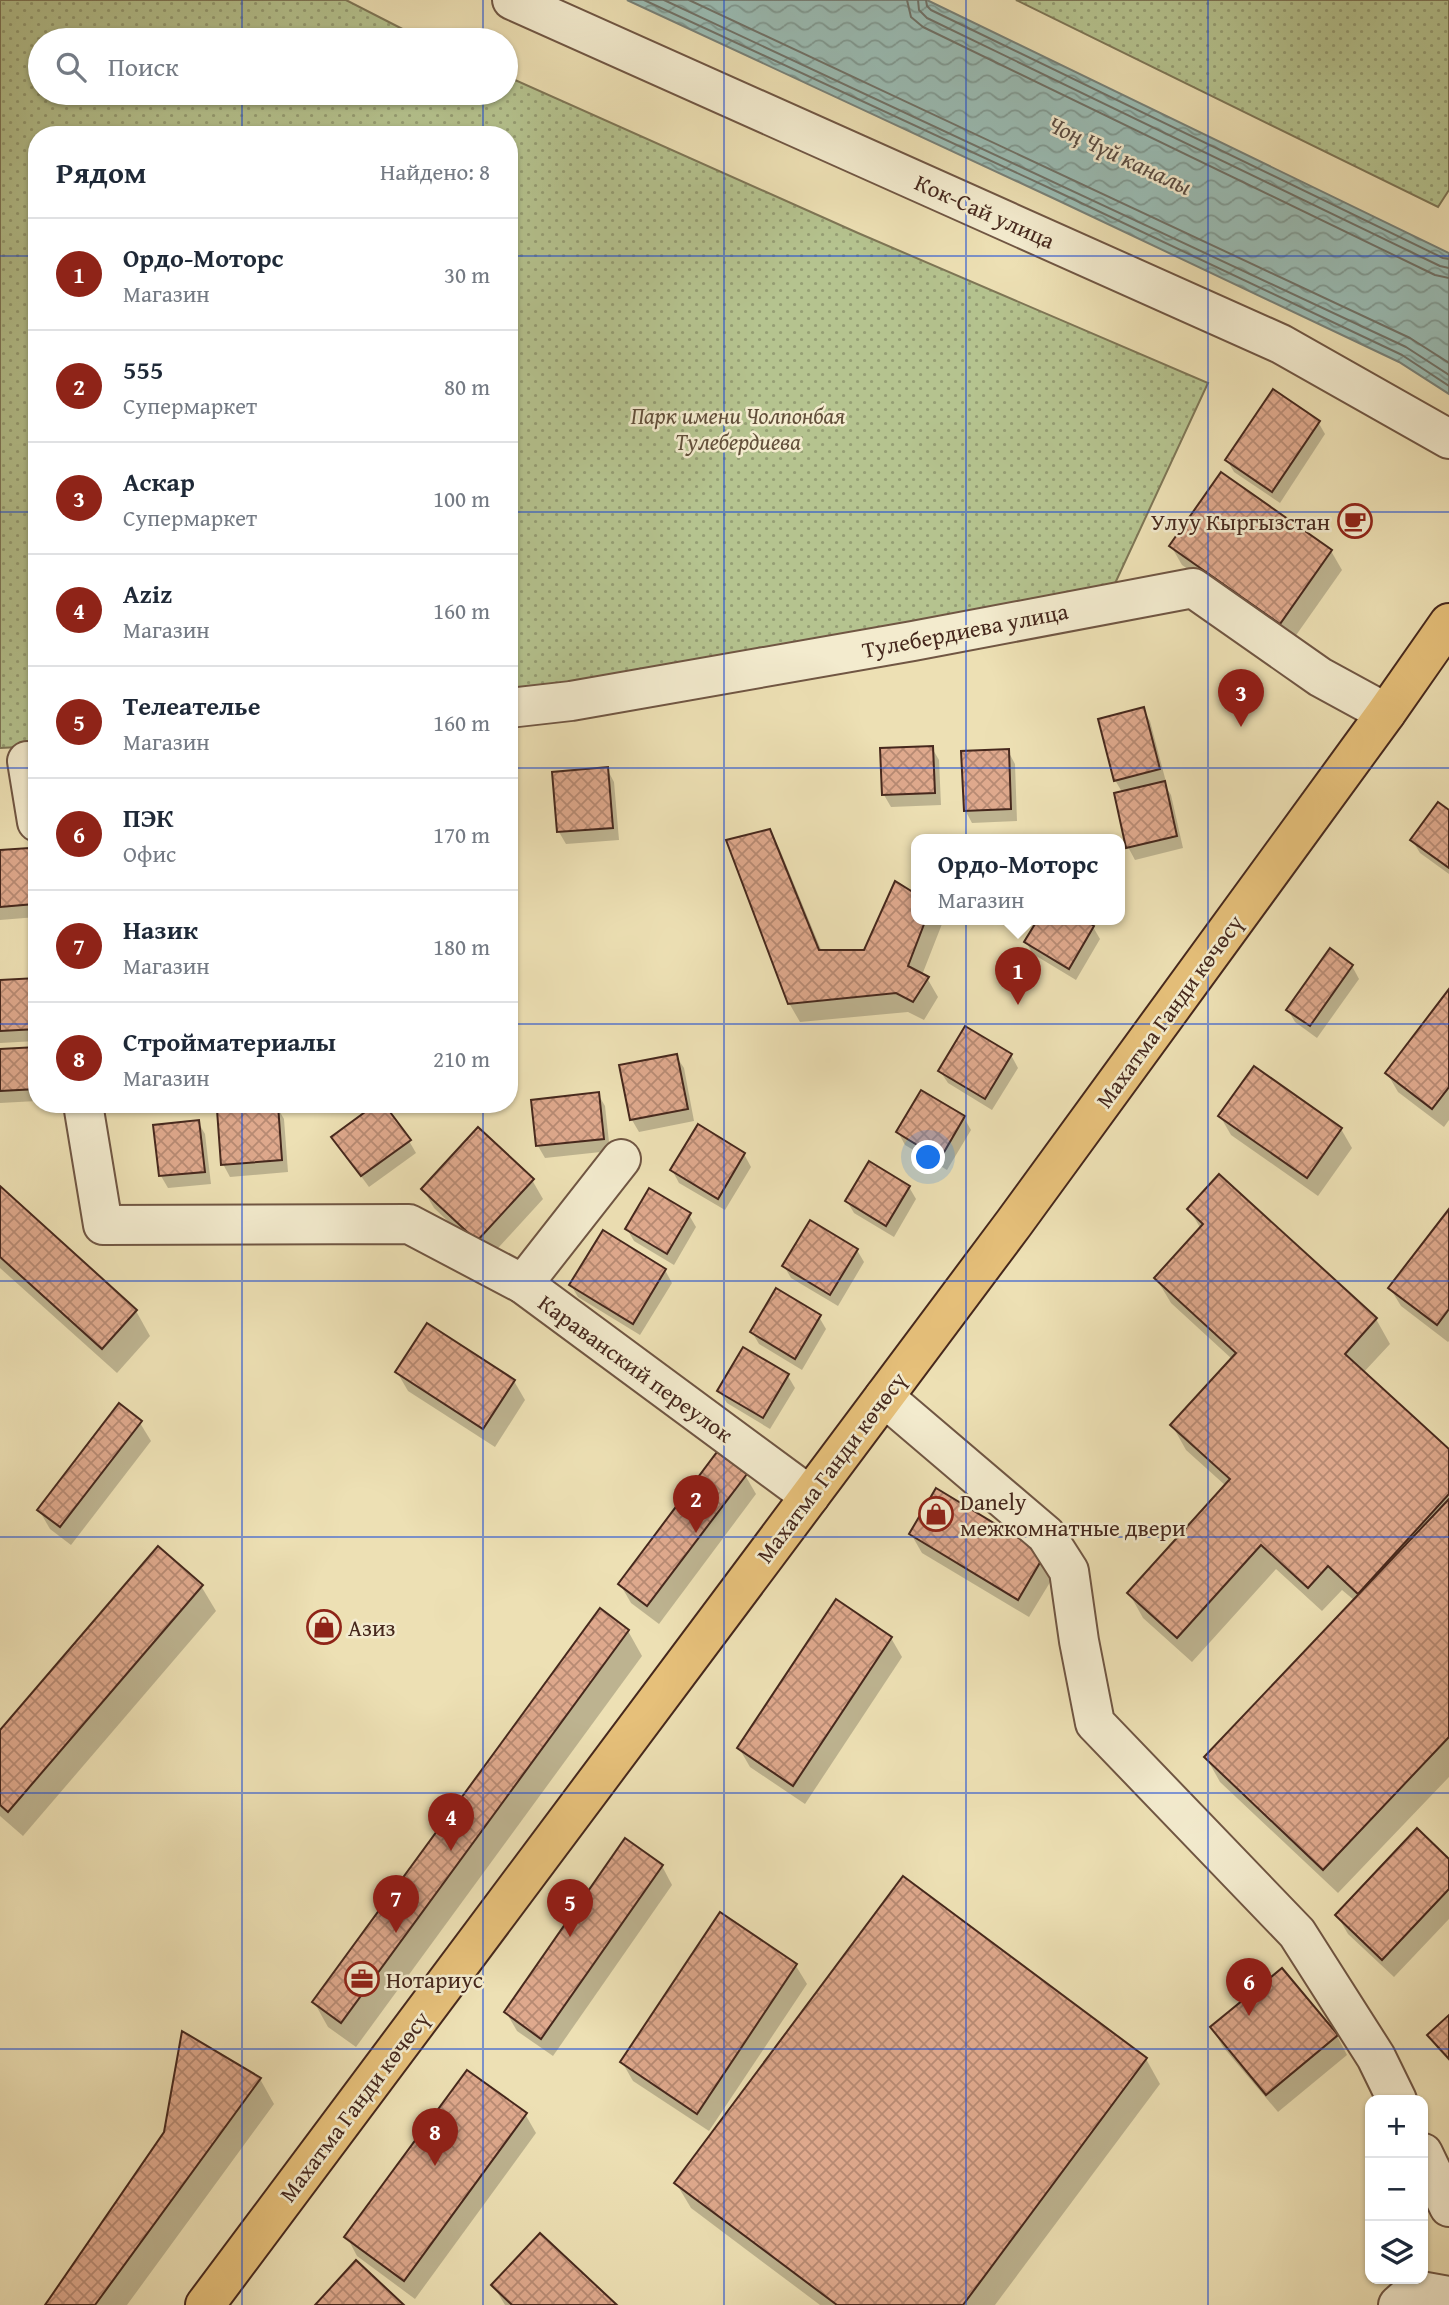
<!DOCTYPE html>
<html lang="ru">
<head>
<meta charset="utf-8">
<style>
  body { margin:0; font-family:"Gentium Book Plus",serif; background:#f2f2f3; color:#1f2937 }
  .controls { position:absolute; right:21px; bottom:21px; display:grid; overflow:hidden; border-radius:14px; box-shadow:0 2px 5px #0004 }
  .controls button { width:63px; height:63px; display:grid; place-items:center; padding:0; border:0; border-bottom:2px solid #e0e1e3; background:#fff; color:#1f2937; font:35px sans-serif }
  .you { position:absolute; left:929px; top:1158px; width:24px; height:24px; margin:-18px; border:5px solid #fff; border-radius:50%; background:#1a73e8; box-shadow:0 0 0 10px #1a73e833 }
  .badge { display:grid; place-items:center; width:46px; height:46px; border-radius:50%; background:#8f2418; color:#fff; font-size:23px; font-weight:700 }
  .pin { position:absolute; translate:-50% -58px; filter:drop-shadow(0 2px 4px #0008) }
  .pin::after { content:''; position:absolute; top:37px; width:24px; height:21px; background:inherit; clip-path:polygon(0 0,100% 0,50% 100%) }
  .popup { position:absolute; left:911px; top:834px; width:214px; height:91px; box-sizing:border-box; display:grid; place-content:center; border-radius:14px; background:#fff; filter:drop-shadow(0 2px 5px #0005); font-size:23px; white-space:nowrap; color:#747a83 }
  .popup b { font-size:26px; color:#1f2937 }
  .popup::after { content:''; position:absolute; left:50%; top:100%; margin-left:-14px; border:14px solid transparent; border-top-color:#fff }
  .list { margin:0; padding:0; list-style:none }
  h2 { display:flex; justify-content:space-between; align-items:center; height:91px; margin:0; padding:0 28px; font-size:30px }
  h2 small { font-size:23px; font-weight:400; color:#747a83 }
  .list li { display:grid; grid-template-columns:46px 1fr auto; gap:21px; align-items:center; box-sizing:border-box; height:112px; padding:0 28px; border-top:2px solid #e0e1e3 }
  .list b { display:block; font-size:26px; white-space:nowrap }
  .list p { margin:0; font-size:23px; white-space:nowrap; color:#747a83 }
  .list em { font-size:23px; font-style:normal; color:#747a83 }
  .icon { flex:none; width:38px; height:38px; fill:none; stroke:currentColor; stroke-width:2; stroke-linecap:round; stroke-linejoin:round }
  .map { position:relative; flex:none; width:1449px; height:2305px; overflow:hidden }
  .search { position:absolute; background:#fff; box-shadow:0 2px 5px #0004; left:28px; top:28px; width:490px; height:77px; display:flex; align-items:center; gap:18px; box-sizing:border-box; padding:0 24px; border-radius:38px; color:#747a83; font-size:26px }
  .panel { position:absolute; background:#fff; box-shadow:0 2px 5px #0004; left:28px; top:126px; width:490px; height:987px; border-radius:28px }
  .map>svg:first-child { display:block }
  .park { fill:url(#park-dots); stroke:#7e7656; stroke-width:2 }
  .water { fill:url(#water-waves); stroke:#788178; stroke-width:2 }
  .shadow { fill:#0003 }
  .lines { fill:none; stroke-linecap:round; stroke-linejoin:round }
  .shore { stroke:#707268; stroke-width:2 }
  .building { fill:url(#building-cross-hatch); stroke:#46281d; stroke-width:2 }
  .minor-casing { stroke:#705643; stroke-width:42 }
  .major-casing { stroke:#46281d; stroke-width:42 }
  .minor { stroke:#f3ebce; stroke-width:38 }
  .major { stroke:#e6c07a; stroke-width:38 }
  .grid { fill:none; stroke:#1d4ed8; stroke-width:2; stroke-opacity:0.55 }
  .labels { text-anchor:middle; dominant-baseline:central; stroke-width:5; stroke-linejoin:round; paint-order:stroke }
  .street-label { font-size:23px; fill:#46281d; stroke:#f3ebce }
  .park-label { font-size:23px; font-style:italic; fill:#624f3a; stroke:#f3ebce }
  .poi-label { font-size:23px; fill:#46281d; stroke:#f3ebce; text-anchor:start }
  .water-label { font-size:24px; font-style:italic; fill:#5b4d43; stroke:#f3ebce }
</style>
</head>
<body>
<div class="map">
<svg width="1449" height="2305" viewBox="0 0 1449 2305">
  <defs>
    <pattern id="park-dots" width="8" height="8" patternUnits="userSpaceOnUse" patternTransform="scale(1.75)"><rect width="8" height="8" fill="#b5c38f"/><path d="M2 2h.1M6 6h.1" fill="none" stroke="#959e74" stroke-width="1.8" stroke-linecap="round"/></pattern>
    <pattern id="water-waves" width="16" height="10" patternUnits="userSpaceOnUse" patternTransform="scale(1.75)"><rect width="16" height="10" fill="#9abcb4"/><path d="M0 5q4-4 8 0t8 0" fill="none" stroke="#7f9992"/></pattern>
    <pattern id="building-cross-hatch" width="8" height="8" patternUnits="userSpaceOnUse" patternTransform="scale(1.75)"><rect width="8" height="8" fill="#dfa98d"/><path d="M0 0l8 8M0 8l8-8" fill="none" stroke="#b78a73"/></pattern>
  </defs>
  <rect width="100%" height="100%" fill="#ede0b4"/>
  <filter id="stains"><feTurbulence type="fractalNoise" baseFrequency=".00286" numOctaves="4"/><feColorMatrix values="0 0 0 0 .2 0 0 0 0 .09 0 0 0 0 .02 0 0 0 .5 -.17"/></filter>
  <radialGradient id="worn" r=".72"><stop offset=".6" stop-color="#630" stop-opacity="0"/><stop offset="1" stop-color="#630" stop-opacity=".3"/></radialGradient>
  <g class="park">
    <path d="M 0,0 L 346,0 L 424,40 L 40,40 L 40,93 L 506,93 L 506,76 L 858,233 L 1208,383 L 1111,592 L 509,693 L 509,135 L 37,135 L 37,746 L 0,748 Z"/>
    <path d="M 1016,0 L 1449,0 L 1449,190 L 1438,207 Z"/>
  </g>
  <path class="water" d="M 627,0 L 927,0 L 1449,253 L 1449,394 L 1399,362 L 1055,199 Z"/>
  <g class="shadow">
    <path d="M 1318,422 L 1325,434 L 1280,503 L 1234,472 L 1227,460 Z"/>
    <path d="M 1171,546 L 1331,551 L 1342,570 L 1292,641 L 1182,565 Z"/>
    <path d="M 1143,709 L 1150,721 L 1166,782 L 1163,782 L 1171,795 L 1183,848 L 1135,860 L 1128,847 L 1122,792 L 1115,780 Z"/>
    <path d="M 932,748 L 939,760 L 941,805 L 891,807 L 884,795 Z"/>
    <path d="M 1008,751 L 1015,764 L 1017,821 L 972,823 L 965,810 Z"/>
    <path d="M 607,769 L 614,782 L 619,840 L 566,844 L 559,832 L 554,774 Z"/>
    <path d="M 509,807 L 516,856 L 509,857 Z"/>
    <path d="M 1449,812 L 1449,874 L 1420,853 L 1412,840 Z"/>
    <path d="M 770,831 L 780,850 L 822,952 L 865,951 L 896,884 L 916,896 L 916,919 L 939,919 L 942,924 L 922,975 L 927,978 L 938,997 L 924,1020 L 908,1012 L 800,1022 L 789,1003 Z"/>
    <path d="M 28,849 L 35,862 L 37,917 L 0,920 L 0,852 Z"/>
    <path d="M 1093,927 L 1100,939 L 1076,980 L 1033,954 L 1026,942 Z"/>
    <path d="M 1352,966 L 1359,979 L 1317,1038 L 1295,1022 L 1288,1010 Z"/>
    <path d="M 0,982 L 37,982 L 37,1041 L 0,1043 Z"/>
    <path d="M 1449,991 L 1449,1120 L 1444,1127 L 1398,1092 L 1387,1073 Z"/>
    <path d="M 37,1049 L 37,1101 L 0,1103 L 0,1051 Z"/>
    <path d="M 1011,1055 L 1018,1068 L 992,1110 L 948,1083 L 940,1071 Z"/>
    <path d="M 676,1056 L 684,1068 L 694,1121 L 639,1132 L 632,1120 Z"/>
    <path d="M 922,1092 L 964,1118 L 971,1130 L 947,1170 L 905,1145 L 898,1132 Z"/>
    <path d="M 598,1094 L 605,1106 L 610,1151 L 545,1158 L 538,1146 Z"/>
    <path d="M 277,1107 L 284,1119 L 288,1172 L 230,1177 L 223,1164 Z"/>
    <path d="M 1220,1116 L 1341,1129 L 1352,1148 L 1318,1196 L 1231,1135 Z"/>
    <path d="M 198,1122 L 205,1134 L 211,1184 L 168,1188 L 161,1176 L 155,1127 Z"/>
    <path d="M 409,1141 L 416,1153 L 369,1187 L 341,1149 Z"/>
    <path d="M 744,1154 L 751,1167 L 725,1210 L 679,1183 L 672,1170 Z"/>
    <path d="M 532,1180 L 543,1199 L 488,1259 L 434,1208 L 423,1189 Z"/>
    <path d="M 909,1187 L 916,1199 L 894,1237 L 854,1213 L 847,1201 Z"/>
    <path d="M 0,1189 L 136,1311 L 150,1336 L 117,1373 L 0,1268 Z"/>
    <path d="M 1189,1209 L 1376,1319 L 1390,1344 L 1363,1373 L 1449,1451 L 1449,1777 L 1338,1893 L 1220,1782 L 1206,1757 L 1354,1600 L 1342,1590 L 1322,1611 L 1276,1569 L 1192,1662 L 1143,1618 L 1129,1593 L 1226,1486 L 1186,1450 L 1172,1425 L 1232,1359 L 1171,1303 L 1156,1278 L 1201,1229 Z"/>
    <path d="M 1449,1212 L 1449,1341 L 1448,1342 L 1401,1306 L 1390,1288 Z"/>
    <path d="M 689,1215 L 696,1227 L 674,1265 L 634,1241 L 627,1229 Z"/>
    <path d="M 857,1250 L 864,1262 L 838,1306 L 791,1278 L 784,1266 Z"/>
    <path d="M 665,1270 L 672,1283 L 640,1335 L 578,1297 L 571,1285 Z"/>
    <path d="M 819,1317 L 826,1329 L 802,1370 L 759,1344 L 752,1332 Z"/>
    <path d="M 397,1372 L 514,1381 L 525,1400 L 495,1447 L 408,1391 Z"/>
    <path d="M 788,1376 L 795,1388 L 770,1429 L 727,1403 L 719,1391 Z"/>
    <path d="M 140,1423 L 151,1441 L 71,1545 L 50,1529 L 39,1510 Z"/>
    <path d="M 745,1475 L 756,1494 L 659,1624 L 631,1603 L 620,1584 Z"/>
    <path d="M 911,1534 L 1044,1556 L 1055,1574 L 1029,1617 L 922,1553 Z"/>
    <path d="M 201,1586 L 216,1611 L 23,1836 L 0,1816 L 0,1733 Z"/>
    <path d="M 601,1611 L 628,1631 L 642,1656 L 356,2047 L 328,2027 L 314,2002 Z"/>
    <path d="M 891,1638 L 902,1657 L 805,1804 L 750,1767 L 739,1748 Z"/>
    <path d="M 1449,1861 L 1449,1919 L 1394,1977 L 1348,1934 L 1337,1915 Z"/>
    <path d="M 662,1866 L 672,1885 L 553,2056 L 517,2031 L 506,2012 Z"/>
    <path d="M 796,1966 L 807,1984 L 709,2131 L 633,2081 L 622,2062 Z"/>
    <path d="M 1449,2018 L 1449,2061 L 1437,2048 L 1429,2035 Z"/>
    <path d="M 1212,2028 L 1337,2036 L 1347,2055 L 1278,2112 L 1223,2047 Z"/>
    <path d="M 183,2034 L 260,2079 L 274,2104 L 127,2305 L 47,2305 L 165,2133 Z"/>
    <path d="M 1146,2059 L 1160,2084 L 995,2305 L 820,2305 L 691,2208 L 676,2183 Z"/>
    <path d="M 525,2114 L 536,2133 L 415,2299 L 357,2256 L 347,2237 Z"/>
    <path d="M 493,2285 L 614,2305 L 505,2305 Z"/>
  </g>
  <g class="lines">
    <g class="shore">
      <path d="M 644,0 L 1058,192 L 1402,355 L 1449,386"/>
      <path d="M 664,0 L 1406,347 L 1449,375"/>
      <path d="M 689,0 L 1410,338 L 1449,363"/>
      <path d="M 907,0 L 911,17 L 923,27 L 1435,275 L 1449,278"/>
      <path d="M 918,0 L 919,10 L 927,18 L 1440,266 L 1449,268"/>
      <path d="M 926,0 L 927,6 L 931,10 L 1443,258 L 1449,259"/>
    </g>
  </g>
  <g class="building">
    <path d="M 1273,389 L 1320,421 L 1272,492 L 1225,460 Z"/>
    <path d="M 1221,472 L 1332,550 L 1280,624 L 1169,546 Z"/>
    <path d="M 1144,707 L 1160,769 L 1114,781 L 1098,719 Z"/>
    <path d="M 933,746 L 935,793 L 882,795 L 880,748 Z"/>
    <path d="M 1009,749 L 1011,809 L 964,811 L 961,751 Z"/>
    <path d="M 608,767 L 613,828 L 557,832 L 552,772 Z"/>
    <path d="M 1165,781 L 1177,836 L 1126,848 L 1114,793 Z"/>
    <path d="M 1438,802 L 1449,810 L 1449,868 L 1410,840 Z"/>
    <path d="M 770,829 L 819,950 L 864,950 L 895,881 L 916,894 L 916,919 L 926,919 L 908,966 L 929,977 L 913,1002 L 896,993 L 788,1004 L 726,840 Z"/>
    <path d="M 29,848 L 34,904 L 0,907 L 0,850 Z"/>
    <path d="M 1038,919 L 1084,919 L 1094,926 L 1069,969 L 1024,942 Z"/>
    <path d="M 1330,948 L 1353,965 L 1310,1026 L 1286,1010 Z"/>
    <path d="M 37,978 L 37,1029 L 0,1031 L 0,980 Z"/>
    <path d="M 1449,989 L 1449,1087 L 1432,1109 L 1385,1073 Z"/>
    <path d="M 965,1026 L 1012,1054 L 985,1099 L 938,1071 Z"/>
    <path d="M 37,1047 L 37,1089 L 0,1091 L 0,1049 Z"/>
    <path d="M 677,1054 L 688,1109 L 630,1120 L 619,1065 Z"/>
    <path d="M 1254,1066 L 1342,1128 L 1307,1178 L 1218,1116 Z"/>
    <path d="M 921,1090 L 965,1116 L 940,1159 L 896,1132 Z"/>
    <path d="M 599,1092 L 604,1139 L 536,1146 L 531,1100 Z"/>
    <path d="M 376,1104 L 384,1104 L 411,1140 L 361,1176 L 331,1137 Z"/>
    <path d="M 278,1105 L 282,1160 L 221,1165 L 217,1110 Z"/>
    <path d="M 199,1120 L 205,1172 L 159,1176 L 153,1125 Z"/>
    <path d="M 698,1124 L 745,1153 L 718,1199 L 670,1170 Z"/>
    <path d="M 478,1127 L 534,1179 L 477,1241 L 421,1189 Z"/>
    <path d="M 869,1161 L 910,1186 L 886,1226 L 845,1201 Z"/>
    <path d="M 1219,1174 L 1377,1318 L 1345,1354 L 1449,1449 L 1449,1494 L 1358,1594 L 1328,1566 L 1308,1588 L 1261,1545 L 1177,1638 L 1127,1593 L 1230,1479 L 1170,1425 L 1236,1353 L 1154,1278 L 1203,1224 L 1187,1209 Z"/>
    <path d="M 0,1186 L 137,1310 L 102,1349 L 0,1257 Z"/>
    <path d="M 649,1188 L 691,1213 L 667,1254 L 625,1229 Z"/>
    <path d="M 1449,1209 L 1449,1309 L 1437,1325 L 1388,1288 Z"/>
    <path d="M 810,1220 L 858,1249 L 830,1295 L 782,1266 Z"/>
    <path d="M 603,1230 L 666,1269 L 633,1324 L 569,1285 Z"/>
    <path d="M 776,1288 L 821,1315 L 795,1359 L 750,1332 Z"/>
    <path d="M 427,1323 L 515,1380 L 483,1429 L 395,1372 Z"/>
    <path d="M 743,1347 L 789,1374 L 763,1418 L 717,1391 Z"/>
    <path d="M 119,1403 L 142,1421 L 60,1527 L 37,1510 Z"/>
    <path d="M 717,1452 L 747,1474 L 647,1606 L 618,1584 Z"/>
    <path d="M 936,1488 L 1045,1554 L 1018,1600 L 909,1534 Z"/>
    <path d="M 1449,1499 L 1449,1737 L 1323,1870 L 1204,1757 Z"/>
    <path d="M 158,1546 L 203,1585 L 8,1812 L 0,1805 L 0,1730 Z"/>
    <path d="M 836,1599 L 892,1637 L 793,1786 L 737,1748 Z"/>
    <path d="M 600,1608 L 629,1630 L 341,2023 L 312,2002 Z"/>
    <path d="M 1417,1828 L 1449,1859 L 1449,1889 L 1382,1960 L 1335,1915 Z"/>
    <path d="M 625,1838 L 663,1865 L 541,2039 L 504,2012 Z"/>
    <path d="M 903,1876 L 1147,2058 L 963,2305 L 837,2305 L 674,2183 Z"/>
    <path d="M 720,1912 L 797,1964 L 697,2114 L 620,2062 Z"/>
    <path d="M 1282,1968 L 1338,2035 L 1266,2095 L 1210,2027 Z"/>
    <path d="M 1449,2015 L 1449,2059 L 1427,2035 Z"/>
    <path d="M 182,2031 L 261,2078 L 95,2305 L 45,2305 L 164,2132 Z"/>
    <path d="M 467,2070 L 527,2113 L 404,2281 L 344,2237 Z"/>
    <path d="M 540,2233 L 617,2305 L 512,2305 L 491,2285 Z"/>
    <path d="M 356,2260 L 404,2305 L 315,2305 Z"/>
  </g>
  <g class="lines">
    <g class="minor-casing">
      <g id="minor">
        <path d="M 512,0 L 1281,344 L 1449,439"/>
        <path d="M 509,708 L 571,701 L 913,641 L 1193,588 L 1320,677 L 1386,713"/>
        <path d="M 27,761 L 37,822"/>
        <path d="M 83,1104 L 103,1225 L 409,1224 L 523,1284"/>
        <path d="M 621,1159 L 523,1284 L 810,1496"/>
        <path d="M 884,1397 L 1046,1535 L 1069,1571 L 1079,1641 L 1095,1723 L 1297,1933 L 1376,2057 L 1397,2100"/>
        <path d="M 1423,2153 L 1449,2207"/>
        <path d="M 1398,2305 L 1415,2290 L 1449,2296"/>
      </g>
    </g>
    <g class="major-casing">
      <path id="major" d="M 205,2305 L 1014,1223 L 1386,713 L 1449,623"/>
    </g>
    <use href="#minor" class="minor"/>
    <use href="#major" class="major"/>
  </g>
  <path class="grid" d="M 242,0 L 242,40M 483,0 L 483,40M 724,0 L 724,2305M 966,0 L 966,2305M 1208,0 L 1208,2305M 242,93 L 242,135M 483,93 L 483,135M 0,256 L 37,256M 509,256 L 1449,256M 0,512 L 37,512M 509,512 L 1449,512M 0,768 L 37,768M 509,768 L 1449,768M 0,1024 L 37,1024M 509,1024 L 1449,1024M 242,1104 L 242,2305M 483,1104 L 483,2305M 0,1281 L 1449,1281M 0,1537 L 1449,1537M 0,1793 L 1449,1793M 0,2049 L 1449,2049"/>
  <defs>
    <g id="cafe-ring" transform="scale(1.75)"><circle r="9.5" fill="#f3ebce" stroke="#8f2418" stroke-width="1.5"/><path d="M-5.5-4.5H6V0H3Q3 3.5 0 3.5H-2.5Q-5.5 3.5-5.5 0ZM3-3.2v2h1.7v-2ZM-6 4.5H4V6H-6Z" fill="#8f2418"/></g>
    <g id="shop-ring" transform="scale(1.75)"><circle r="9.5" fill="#f3ebce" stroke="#8f2418" stroke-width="1.5"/><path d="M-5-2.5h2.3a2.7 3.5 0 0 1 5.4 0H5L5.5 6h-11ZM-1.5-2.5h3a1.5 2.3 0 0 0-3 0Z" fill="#8f2418"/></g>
    <g id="office-ring" transform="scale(1.75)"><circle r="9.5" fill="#f3ebce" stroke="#8f2418" stroke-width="1.5"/><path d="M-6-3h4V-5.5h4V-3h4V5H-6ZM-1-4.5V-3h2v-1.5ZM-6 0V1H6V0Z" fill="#8f2418"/></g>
  </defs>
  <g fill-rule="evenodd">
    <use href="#cafe-ring" x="1355" y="521"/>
    <use href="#shop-ring" x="936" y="1514"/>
    <use href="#shop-ring" x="324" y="1627"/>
    <use href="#office-ring" x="362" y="1979"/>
  </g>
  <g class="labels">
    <g class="street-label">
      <text transform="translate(985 211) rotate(24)">Кок-Сай улица</text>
      <text transform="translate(965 630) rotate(-11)">Тулебердиева улица</text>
      <text transform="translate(1169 1011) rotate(-54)">Махатма Ганди көчөсү</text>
      <text transform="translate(636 1368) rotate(36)">Караванский переулок</text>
      <text transform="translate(831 1467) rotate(-53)">Махатма Ганди көчөсү</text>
      <text transform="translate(354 2106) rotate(-53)">Махатма Ганди көчөсү</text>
    </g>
    <g class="park-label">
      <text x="738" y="415">Парк имени Чолпонбая<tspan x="738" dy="26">Тулебердиева</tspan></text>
    </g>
    <g class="poi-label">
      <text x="1330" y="521" text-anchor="end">Улуу Кыргызстан</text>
      <text x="960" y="1501">Danely<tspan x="960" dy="26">межкомнатные двери</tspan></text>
      <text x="348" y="1627">Азиз</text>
      <text x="386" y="1979">Нотариус</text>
    </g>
    <g class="water-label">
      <text transform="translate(1120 155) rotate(25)">Чоң Чүй каналы</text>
    </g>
  </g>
  <rect width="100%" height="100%" filter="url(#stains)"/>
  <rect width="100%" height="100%" fill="url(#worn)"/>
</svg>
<div class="controls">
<button>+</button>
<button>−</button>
<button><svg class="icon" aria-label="layers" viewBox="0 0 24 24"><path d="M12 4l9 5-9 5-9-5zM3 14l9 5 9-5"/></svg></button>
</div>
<div class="you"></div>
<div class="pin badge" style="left:1018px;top:1005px">1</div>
<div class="popup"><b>Ордо-Моторс</b>Магазин</div>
<div class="pin badge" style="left:696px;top:1533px">2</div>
<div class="pin badge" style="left:1241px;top:727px">3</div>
<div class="pin badge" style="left:451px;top:1851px">4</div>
<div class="pin badge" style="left:570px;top:1937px">5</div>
<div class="pin badge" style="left:1249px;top:2016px">6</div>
<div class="pin badge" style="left:396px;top:1933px">7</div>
<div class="pin badge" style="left:435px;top:2166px">8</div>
<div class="search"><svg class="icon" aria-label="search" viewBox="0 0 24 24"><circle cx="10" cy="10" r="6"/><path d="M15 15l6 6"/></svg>Поиск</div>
<section class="panel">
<h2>Рядом<small>Найдено: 8</small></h2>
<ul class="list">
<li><span class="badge">1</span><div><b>Ордо-Моторс</b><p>Магазин</p></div><em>30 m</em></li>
<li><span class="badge">2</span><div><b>555</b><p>Супермаркет</p></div><em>80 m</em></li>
<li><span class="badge">3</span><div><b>Аскар</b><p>Супермаркет</p></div><em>100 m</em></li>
<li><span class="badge">4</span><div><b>Aziz</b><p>Магазин</p></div><em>160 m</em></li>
<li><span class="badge">5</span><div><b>Телеателье</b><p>Магазин</p></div><em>160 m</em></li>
<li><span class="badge">6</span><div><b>ПЭК</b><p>Офис</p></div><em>170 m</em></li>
<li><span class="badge">7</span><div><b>Назик</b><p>Магазин</p></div><em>180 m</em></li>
<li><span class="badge">8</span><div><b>Стройматериалы</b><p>Магазин</p></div><em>210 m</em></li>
</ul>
</section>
</div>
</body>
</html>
